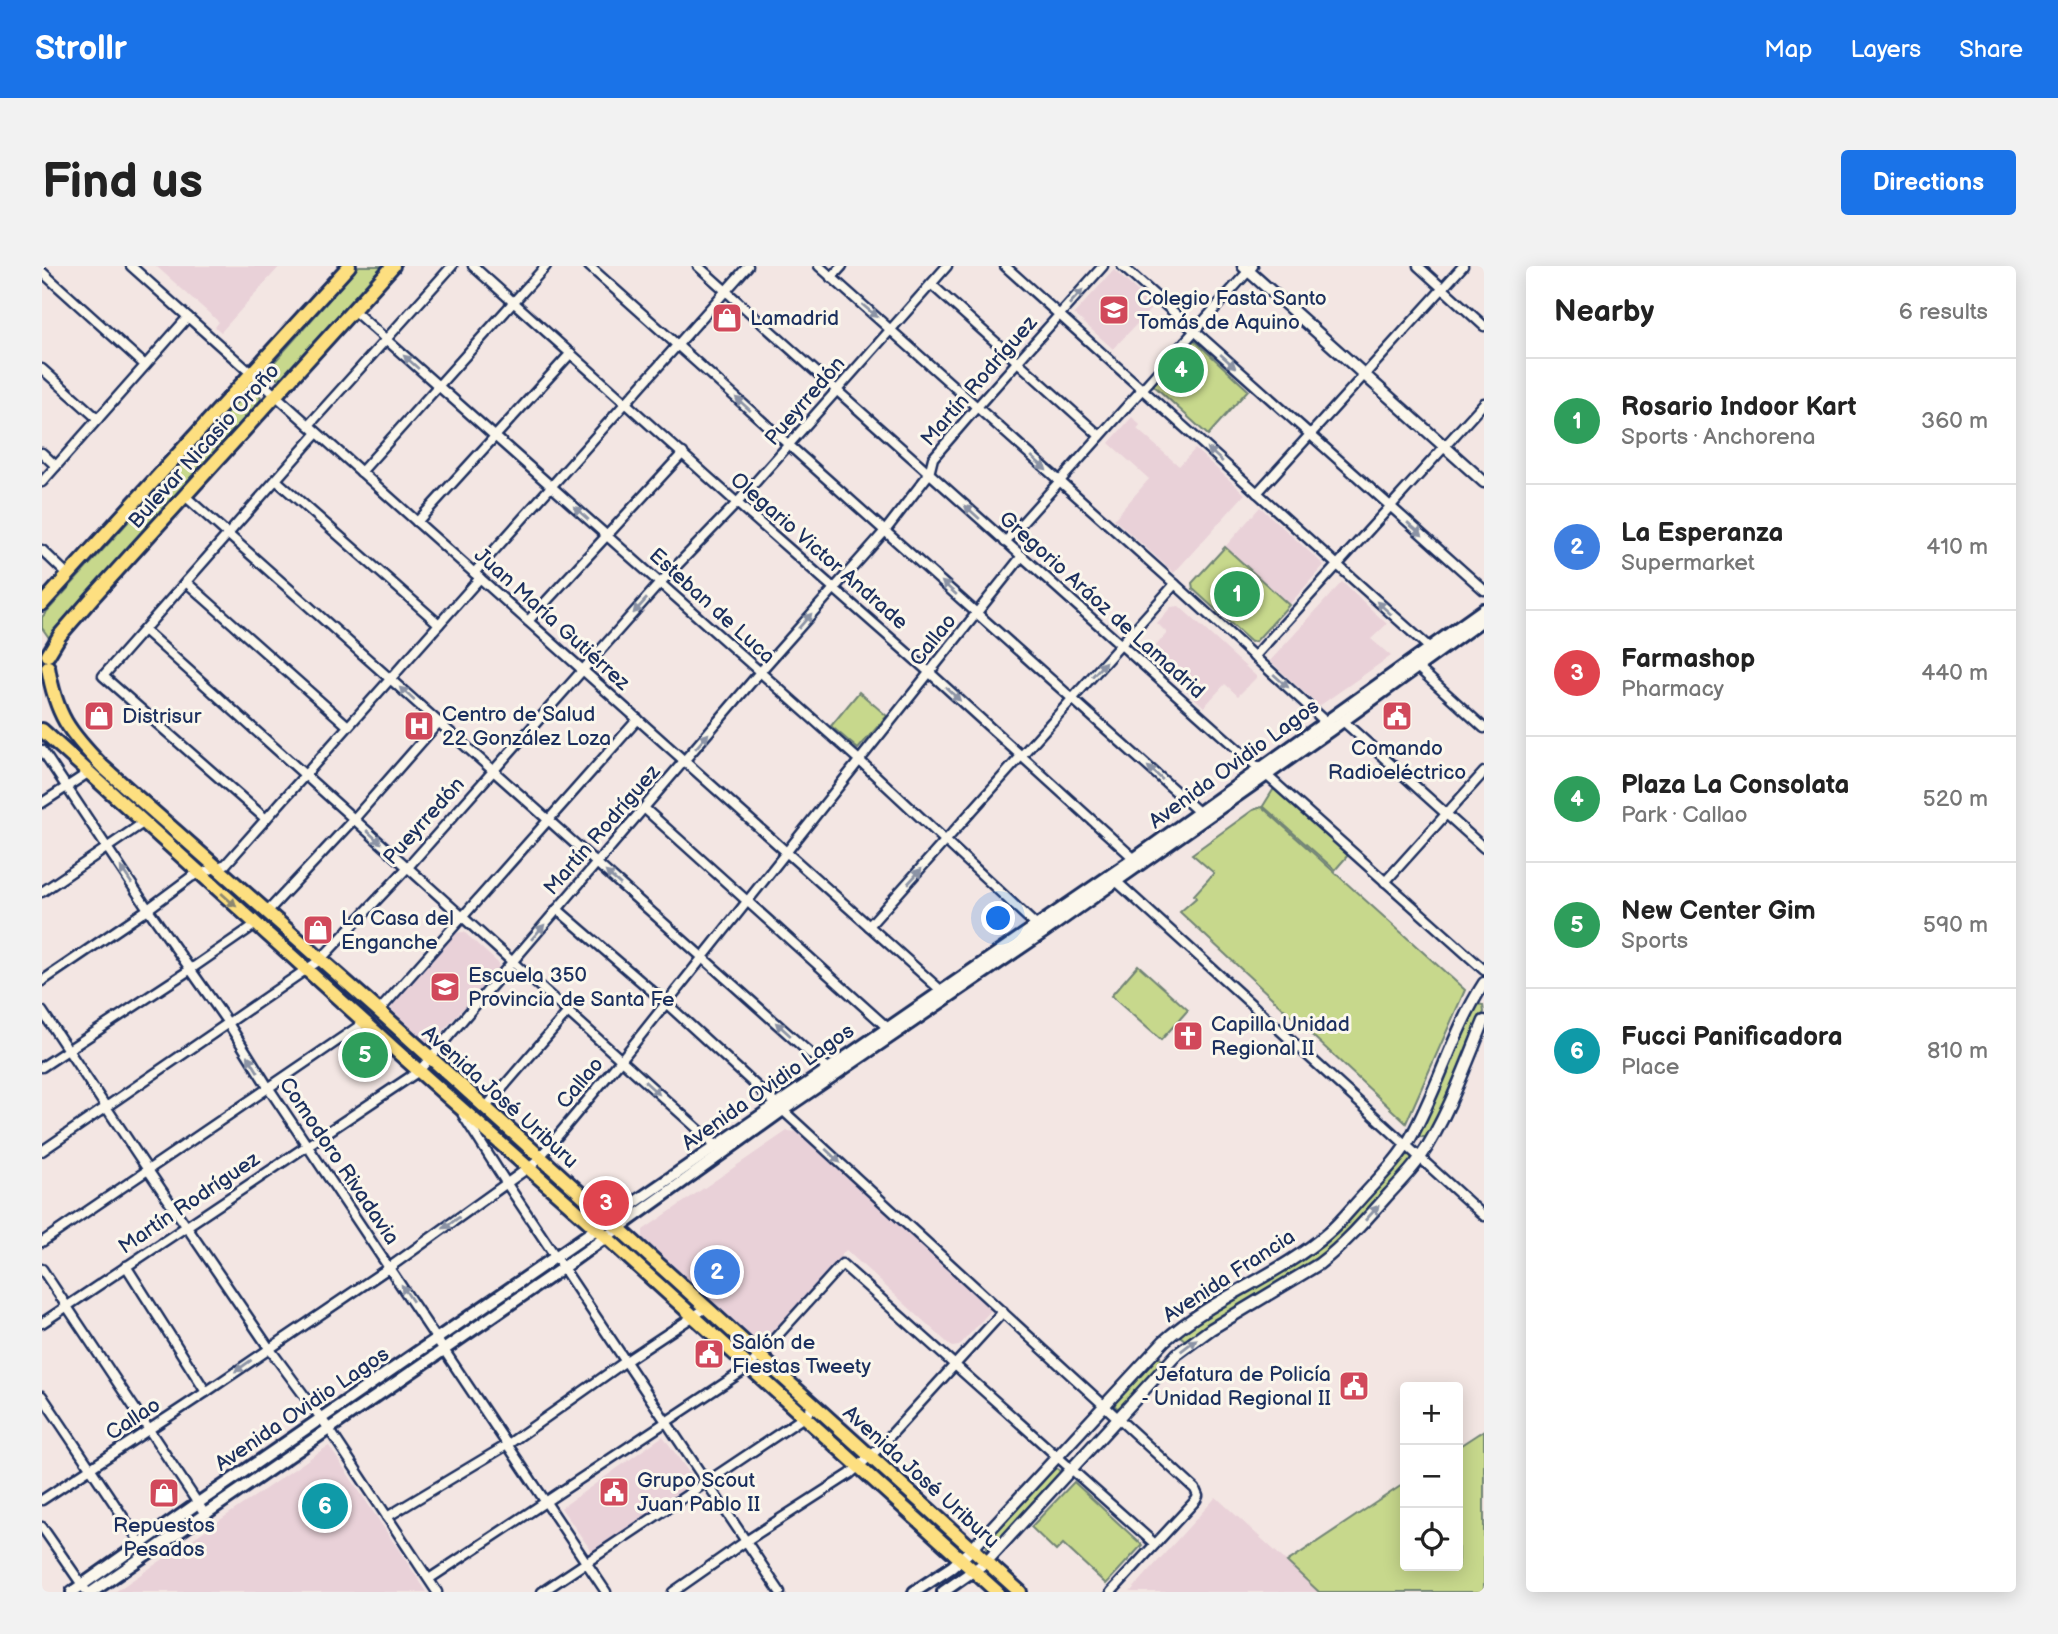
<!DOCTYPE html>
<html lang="en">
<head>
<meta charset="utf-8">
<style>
  body { margin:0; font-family:"Balsamiq Sans",sans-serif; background:#f2f2f2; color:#222 }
  .controls { position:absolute; right:21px; bottom:21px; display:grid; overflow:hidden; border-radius:7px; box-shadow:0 4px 18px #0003 }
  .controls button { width:63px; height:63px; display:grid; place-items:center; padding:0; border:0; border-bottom:2px solid #e0e0e0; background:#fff; color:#222; font:35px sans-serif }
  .you { position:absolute; left:957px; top:653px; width:24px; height:24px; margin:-18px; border:5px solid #fff; border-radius:50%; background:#1a73e8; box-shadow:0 0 0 10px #1a73e833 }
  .badge { display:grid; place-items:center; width:46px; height:46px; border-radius:50%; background:#1a73e8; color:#fff; font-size:23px; font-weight:700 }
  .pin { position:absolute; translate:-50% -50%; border:4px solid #fff; box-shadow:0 2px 7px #0006 }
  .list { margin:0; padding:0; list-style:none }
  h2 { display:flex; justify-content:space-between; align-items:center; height:91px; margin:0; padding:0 28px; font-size:30px }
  h2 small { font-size:23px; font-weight:400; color:#767676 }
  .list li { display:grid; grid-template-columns:46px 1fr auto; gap:21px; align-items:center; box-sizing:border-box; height:126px; padding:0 28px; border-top:2px solid #e0e0e0 }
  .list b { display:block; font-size:26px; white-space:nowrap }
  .list p { margin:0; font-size:23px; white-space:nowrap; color:#767676 }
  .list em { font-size:23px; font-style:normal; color:#767676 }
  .icon { flex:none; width:38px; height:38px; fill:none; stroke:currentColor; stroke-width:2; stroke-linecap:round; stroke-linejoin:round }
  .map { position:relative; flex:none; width:1442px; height:1326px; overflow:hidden; border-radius:7px }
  header { display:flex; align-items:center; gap:42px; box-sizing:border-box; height:98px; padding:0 35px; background:#1a73e8; color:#fff }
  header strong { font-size:33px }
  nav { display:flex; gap:38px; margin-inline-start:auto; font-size:24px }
  .intro { display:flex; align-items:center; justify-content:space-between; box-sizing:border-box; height:168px; padding:0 42px }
  h1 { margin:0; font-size:49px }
  .button { padding:18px 32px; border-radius:7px; background:#1a73e8; color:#fff; font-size:24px; font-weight:700 }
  main { display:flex; gap:42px; padding:0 42px }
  aside { flex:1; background:#fff; border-radius:7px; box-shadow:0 4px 18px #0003 }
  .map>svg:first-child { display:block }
  .built { fill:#e9d1d8 }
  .green { fill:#c7d88c; stroke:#718475; stroke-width:2 }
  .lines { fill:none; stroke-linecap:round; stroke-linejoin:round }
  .minor-casing { stroke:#1b2f5e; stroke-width:13 }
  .tertiary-casing { stroke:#1b2f5e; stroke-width:15 }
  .secondary-casing { stroke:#1b2f5e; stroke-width:16 }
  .primary-casing { stroke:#1b2f5e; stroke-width:18 }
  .minor { stroke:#fbf7ec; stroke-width:8 }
  .tertiary { stroke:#fbf7ec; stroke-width:10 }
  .secondary { stroke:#fbf7ec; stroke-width:10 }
  .primary { stroke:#fddf80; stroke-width:12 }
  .oneway { fill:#8b93a5 }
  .oneway2 { fill:#8c876f }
  .labels { text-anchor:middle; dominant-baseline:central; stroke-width:6; stroke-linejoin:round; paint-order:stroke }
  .poi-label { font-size:21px; fill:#1b2f5e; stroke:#fbf7ec; text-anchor:start }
  .street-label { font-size:21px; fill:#1b2f5e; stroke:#fbf7ec }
</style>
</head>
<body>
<header>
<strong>Strollr</strong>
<nav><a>Map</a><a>Layers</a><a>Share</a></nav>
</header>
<div class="intro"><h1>Find us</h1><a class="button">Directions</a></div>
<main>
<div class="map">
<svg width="1442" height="1326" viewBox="0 0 1442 1326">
  <rect width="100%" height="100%" fill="#f3e6e3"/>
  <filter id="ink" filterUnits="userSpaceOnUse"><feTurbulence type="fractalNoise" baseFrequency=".0143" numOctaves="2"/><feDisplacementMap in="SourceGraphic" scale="14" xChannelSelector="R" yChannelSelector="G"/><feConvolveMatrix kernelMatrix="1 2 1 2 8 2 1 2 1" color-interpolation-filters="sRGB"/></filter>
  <g filter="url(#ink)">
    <g class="built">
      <path d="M 114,0 L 238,0 L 179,66 L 173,61 L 177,56 Z"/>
      <path d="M 1072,4 L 1112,40 L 1071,83 L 1032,48 Z"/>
      <path d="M 1090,151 L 1098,159 L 1095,163 L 1137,200 L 1153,183 L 1203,228 L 1132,307 L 1072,253 L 1107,213 L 1067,177 Z"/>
      <path d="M 1218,241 L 1282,299 L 1247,339 L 1183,281 Z"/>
      <path d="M 1300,316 L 1345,358 L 1329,373 L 1349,390 L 1277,440 L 1228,395 Z"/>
      <path d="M 1137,340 L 1215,411 L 1196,430 L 1183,418 L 1162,441 L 1106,389 L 1125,367 L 1115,357 L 1129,341 Z"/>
      <path d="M 422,666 L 456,697 L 457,703 L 390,777 L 386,778 L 350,744 L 349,739 L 413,667 Z"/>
      <path d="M 745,865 L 757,866 L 951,1042 L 917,1080 L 910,1081 L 804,984 L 724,1074 L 716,1076 L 601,972 L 601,964 Z"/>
      <path d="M 621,1170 L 655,1218 L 553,1290 L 519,1242 Z"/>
      <path d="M 287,1180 L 385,1326 L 73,1326 L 280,1184 Z"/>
      <path d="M 1174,1231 L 1245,1296 L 1277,1326 L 1088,1326 Z"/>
    </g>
    <g class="green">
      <path d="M 317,0 L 340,0 L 239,113 L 231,112 L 227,106 L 228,101 Z"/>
      <path d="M 1151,73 L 1206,124 L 1166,169 L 1110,118 Z"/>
      <path d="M 208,124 L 213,124 L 219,131 L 218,137 L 27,348 L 8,373 L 0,362 L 0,351 L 205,125 Z"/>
      <path d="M 1183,281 L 1247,339 L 1214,375 L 1209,376 L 1151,323 L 1150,317 Z"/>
      <path d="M 817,426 L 845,450 L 816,483 L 789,460 Z"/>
      <path d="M 1231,524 L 1236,524 L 1307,588 L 1293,604 L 1221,540 Z"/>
      <path d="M 1220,541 L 1423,724 L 1364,857 L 1138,646 L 1154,632 L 1152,629 L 1172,607 L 1150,588 L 1211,544 Z"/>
      <path d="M 1096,699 L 1146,744 L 1119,774 L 1069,730 Z"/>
      <path d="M 1435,738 L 1441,739 L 1442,746 L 1398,848 L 1385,871 L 1379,871 L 1376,868 L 1377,864 L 1431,742 Z"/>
      <path d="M 1362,888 L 1368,889 L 1371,893 L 1370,897 L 1299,974 L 1279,991 L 1145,1076 L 1138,1070 L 1138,1067 L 1160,1051 L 1251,997 Z"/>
      <path d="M 1115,1090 L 1122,1095 L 1121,1097 L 1081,1141 L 1075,1142 L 1073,1140 L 1072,1134 Z"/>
      <path d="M 1442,1164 L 1442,1326 L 1277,1326 L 1245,1296 L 1363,1217 L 1363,1300 L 1416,1300 L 1416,1181 Z"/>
      <path d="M 1014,1202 L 1017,1204 L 1019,1210 L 950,1284 L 945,1282 L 944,1276 L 1008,1206 Z"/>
      <path d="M 1032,1216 L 1100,1279 L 1064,1318 L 1021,1278 L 1014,1285 L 989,1261 Z"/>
    </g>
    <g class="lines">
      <g class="minor-casing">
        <g id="minor">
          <path d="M 89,0 L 903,728"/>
          <path d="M 431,0 L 695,237 L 887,406 L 1096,596"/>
          <path d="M 547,0 L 1159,548"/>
          <path d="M 656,0 L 1442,704"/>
          <path d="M 777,0 L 1133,318 L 1287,459"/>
          <path d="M 963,0 L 1391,385"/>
          <path d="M 1080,0 L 1442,324"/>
          <path d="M 1376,0 L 1442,60"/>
          <path d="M 0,6 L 103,99"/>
          <path d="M 789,12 L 800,0"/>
          <path d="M 889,18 L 1058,170"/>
          <path d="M 311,44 L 817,494 L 998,663"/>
          <path d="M 0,103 L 56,153"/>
          <path d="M 267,159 L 410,0"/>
          <path d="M 0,187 L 14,200"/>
          <path d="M 319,206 L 504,0"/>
          <path d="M 234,214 L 397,358"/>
          <path d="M 0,216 L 146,51"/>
          <path d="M 1215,227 L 1421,0"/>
          <path d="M 143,230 L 790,807"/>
          <path d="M 375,256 L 529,87"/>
          <path d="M 963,276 L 1211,0"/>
          <path d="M 0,284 L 26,309"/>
          <path d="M 432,307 L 706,0"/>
          <path d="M 144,316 L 306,460"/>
          <path d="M 486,355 L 641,187"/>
          <path d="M 102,364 L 677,882"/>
          <path d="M 1212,391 L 1442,137"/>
          <path d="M 1372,398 L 1442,462"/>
          <path d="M 1301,455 L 1442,582"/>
          <path d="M 0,484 L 106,643 L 186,757 L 226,821 L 564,1326"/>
          <path d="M 0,537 L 46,507"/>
          <path d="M 602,542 L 848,764"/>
          <path d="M 224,553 L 61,410 L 275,167"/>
          <path d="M 1074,615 L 1442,950"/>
          <path d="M 1343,616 L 1442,506"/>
          <path d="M 0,626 L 101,557"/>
          <path d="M 515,643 L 624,737 L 1153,1223 L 1156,1230 L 1154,1234 L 1069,1326"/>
          <path d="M 225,646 L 312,553 L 397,456"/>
          <path d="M 827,660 L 1133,318"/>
          <path d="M 0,715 L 106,643 L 149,611 L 184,598 L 438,312"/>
          <path d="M 0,745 L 106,904 L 227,1082 L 287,1163 L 395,1326"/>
          <path d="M 337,745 L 596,453"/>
          <path d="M 0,801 L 149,703 L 214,658"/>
          <path d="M 443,842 L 526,746"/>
          <path d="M 421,849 L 465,918 L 738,1326"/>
          <path d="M 0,885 L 278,694 L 366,601 L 618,317 L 695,237 L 905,0"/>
          <path d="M 0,976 L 323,756"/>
          <path d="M 84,1000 L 164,1126"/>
          <path d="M 0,1003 L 163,1248"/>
          <path d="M 0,1057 L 377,805 L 718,406 L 843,265 L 887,208 L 891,192 L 935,141 L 1061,0"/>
          <path d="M 0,1130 L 102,1282"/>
          <path d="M 0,1234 L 164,1126 L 348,1001 L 493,897 L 579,794 L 980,290"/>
          <path d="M 345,1251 L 465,1179 L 584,1095 L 664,1042"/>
          <path d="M 0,1261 L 45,1326"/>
          <path d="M 387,1313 L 707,1101 L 800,998 L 1113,1278"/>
          <path d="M 500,1326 L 762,1151 L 772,1140"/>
          <path d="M 631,1326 L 704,1275 L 808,1208 L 836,1183 L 961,1046"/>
        </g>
      </g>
      <g class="tertiary-casing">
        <g id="tertiary">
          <path d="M 1201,0 L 1442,216"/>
          <path d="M 930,1283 L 1122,1075 C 1171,1031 1237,1010 1286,967 C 1298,957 1308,944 1319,932 C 1337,912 1356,894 1369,871 C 1397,821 1411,765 1442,717"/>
          <path d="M 944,1296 L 1135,1088 L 1169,1063 L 1277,998 C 1303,978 1324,954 1346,929 C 1357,917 1368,906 1378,892 C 1404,854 1424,799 1442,755"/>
        </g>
      </g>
      <g class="secondary-casing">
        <g id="secondary">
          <path d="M 30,1326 L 156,1237 L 1093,592 L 1442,343"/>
          <path d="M 50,1326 L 522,1001 L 741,844 L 1002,666 L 1290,463 L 1442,353"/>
          <path d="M 872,1326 L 910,1301 L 930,1283"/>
          <path d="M 901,1326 L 944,1296"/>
        </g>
      </g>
      <g class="primary-casing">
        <g id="primary">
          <path d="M 0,338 L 307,0"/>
          <path d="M 6,389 L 18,369 L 51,331 L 351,0"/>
          <path d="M 6,401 C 14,449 27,466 60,500 L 337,745 L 978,1326"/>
          <path d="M 0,464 L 359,789 L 564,971 L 955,1326"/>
        </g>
      </g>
      <use href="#minor" class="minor"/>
      <use href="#tertiary" class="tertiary"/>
      <use href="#secondary" class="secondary"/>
      <use href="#primary" class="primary"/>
    </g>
    <defs><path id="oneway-solid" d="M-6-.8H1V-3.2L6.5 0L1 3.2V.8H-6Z" transform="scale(1.75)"/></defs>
    <g class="oneway">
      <use href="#oneway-solid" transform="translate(1034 31) rotate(-48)"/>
      <use href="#oneway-solid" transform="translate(828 45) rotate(40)"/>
      <use href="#oneway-solid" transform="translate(1186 95) rotate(42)"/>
      <use href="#oneway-solid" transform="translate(369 96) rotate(-138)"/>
      <use href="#oneway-solid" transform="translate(701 138) rotate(-138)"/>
      <use href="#oneway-solid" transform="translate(1173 189) rotate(-138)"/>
      <use href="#oneway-solid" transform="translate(997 197) rotate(42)"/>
      <use href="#oneway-solid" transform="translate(930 246) rotate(-138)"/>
      <use href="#oneway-solid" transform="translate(539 247) rotate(-138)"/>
      <use href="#oneway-solid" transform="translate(1373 263) rotate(41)"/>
      <use href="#oneway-solid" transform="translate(907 322) rotate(-138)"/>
      <use href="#oneway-solid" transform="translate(598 340) rotate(132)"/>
      <use href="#oneway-solid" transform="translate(1342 342) rotate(-138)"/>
      <use href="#oneway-solid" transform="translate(763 355) rotate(-49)"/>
      <use href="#oneway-solid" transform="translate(1057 403) rotate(-48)"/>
      <use href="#oneway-solid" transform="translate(1239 415) rotate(42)"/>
      <use href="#oneway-solid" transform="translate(365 428) rotate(-138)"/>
      <use href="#oneway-solid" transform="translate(911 428) rotate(43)"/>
      <use href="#oneway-solid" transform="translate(660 475) rotate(-49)"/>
      <use href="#oneway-solid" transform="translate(1113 507) rotate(-138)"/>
      <use href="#oneway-solid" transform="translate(332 571) rotate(42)"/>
      <use href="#oneway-solid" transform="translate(84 609) rotate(-124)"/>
      <use href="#oneway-solid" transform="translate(873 610) rotate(-48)"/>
      <use href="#oneway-solid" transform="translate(571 612) rotate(-139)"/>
      <use href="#oneway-solid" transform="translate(496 666) rotate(-49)"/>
      <use href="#oneway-solid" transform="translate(741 763) rotate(-138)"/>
      <use href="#oneway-solid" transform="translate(211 798) rotate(-122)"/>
      <use href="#oneway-solid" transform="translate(610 822) rotate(42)"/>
      <use href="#oneway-solid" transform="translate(791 890) rotate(43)"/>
      <use href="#oneway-solid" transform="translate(1330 947) rotate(-48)"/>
      <use href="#oneway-solid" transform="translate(409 957) rotate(145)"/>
      <use href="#oneway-solid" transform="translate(365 1027) rotate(-124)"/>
      <use href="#oneway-solid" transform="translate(1147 1079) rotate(-37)"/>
      <use href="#oneway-solid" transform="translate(201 1100) rotate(145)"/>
    </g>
    <use class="oneway2" href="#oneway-solid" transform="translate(187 634) rotate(42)"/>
  </g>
  <defs>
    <g id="school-square" transform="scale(1.575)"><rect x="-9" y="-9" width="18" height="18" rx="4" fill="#d1495b" stroke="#fbf7ec"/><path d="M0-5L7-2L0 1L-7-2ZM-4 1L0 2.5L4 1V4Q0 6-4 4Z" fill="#fff"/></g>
    <g id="shop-square" transform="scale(1.575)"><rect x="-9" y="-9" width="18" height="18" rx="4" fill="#d1495b" stroke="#fbf7ec"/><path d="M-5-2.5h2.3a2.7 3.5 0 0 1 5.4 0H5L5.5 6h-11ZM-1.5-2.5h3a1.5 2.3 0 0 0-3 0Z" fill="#fff"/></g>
    <g id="civic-square" transform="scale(1.575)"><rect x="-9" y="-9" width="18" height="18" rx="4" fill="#d1495b" stroke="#fbf7ec"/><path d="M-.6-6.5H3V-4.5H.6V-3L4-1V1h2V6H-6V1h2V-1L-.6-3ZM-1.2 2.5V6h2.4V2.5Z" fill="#fff"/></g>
    <g id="hospital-square" transform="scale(1.575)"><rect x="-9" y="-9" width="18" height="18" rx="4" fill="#d1495b" stroke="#fbf7ec"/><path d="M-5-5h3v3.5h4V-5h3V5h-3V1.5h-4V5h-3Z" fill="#fff"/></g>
    <g id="church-square" transform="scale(1.575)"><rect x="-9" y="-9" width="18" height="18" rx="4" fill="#d1495b" stroke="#fbf7ec"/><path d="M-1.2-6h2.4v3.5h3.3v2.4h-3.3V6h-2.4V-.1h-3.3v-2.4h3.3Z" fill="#fff"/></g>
  </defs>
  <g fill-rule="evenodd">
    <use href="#school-square" x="1072" y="44"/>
    <use href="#shop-square" x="685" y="52"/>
    <use href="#shop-square" x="57" y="450"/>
    <use href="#civic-square" x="1355" y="450"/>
    <use href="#hospital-square" x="377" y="460"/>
    <use href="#shop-square" x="276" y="664"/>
    <use href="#school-square" x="403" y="721"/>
    <use href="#church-square" x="1146" y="770"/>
    <use href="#civic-square" x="667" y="1088"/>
    <use href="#civic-square" x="1312" y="1120"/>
    <use href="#civic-square" x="572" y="1226"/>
    <use href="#shop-square" x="122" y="1227"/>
  </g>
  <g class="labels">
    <g class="poi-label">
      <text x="1095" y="32">Colegio Fasta Santo<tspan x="1095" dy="24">Tomás de Aquino</tspan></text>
      <text x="708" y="52">Lamadrid</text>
      <text x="400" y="448">Centro de Salud<tspan x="400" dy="24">22 González Loza</tspan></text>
      <text x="80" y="450">Distrisur</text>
      <text x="1355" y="482" text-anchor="middle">Comando<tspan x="1355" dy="24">Radioeléctrico</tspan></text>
      <text x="299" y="652">La Casa del<tspan x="299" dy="24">Enganche</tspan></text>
      <text x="426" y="709">Escuela 350<tspan x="426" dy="24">Provincia de Santa Fe</tspan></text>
      <text x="1169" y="758">Capilla Unidad<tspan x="1169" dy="24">Regional II</tspan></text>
      <text x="690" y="1076">Salón de<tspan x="690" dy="24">Fiestas Tweety</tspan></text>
      <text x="1289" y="1108" text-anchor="end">Jefatura de Policía<tspan x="1289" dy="24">- Unidad Regional II</tspan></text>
      <text x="595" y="1214">Grupo Scout<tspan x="595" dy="24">Juan Pablo II</tspan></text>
      <text x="122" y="1259" text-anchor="middle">Repuestos<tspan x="122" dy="24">Pesados</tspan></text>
    </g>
    <g class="street-label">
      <text transform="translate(937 115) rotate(-49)">Martín Rodríguez</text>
      <text transform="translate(763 135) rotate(-49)">Pueyrredón</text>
      <text transform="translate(162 180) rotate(-48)">Bulevar Nicasio Oroño</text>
      <text transform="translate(777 285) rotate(41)">Olegario Victor Andrade</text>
      <text transform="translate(1060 339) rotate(42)">Gregorio Aráoz de Lamadrid</text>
      <text transform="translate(670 340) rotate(42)">Esteban de Luca</text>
      <text transform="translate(510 353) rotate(42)">Juan María Gutiérrez</text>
      <text transform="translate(891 374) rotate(-51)">Callao</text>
      <text transform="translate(1192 498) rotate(-36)">Avenida Ovidio Lagos</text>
      <text transform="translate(382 555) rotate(-48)">Pueyrredón</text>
      <text transform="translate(560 564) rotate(-49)">Martín Rodríguez</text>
      <text transform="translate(538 817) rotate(-50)">Callao</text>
      <text transform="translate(726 821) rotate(-35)">Avenida Ovidio Lagos</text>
      <text transform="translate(458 831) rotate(42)">Avenida José Uriburu</text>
      <text transform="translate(297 895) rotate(56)">Comodoro Rivadavia</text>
      <text transform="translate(147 937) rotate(-34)">Martín Rodríguez</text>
      <text transform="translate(1187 1010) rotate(-33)">Avenida Francia</text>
      <text transform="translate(260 1143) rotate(-34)">Avenida Ovidio Lagos</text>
      <text transform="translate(91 1153) rotate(-33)">Callao</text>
      <text transform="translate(879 1211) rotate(42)">Avenida José Uriburu</text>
    </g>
  </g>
</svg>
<div class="controls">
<button>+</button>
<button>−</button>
<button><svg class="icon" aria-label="locate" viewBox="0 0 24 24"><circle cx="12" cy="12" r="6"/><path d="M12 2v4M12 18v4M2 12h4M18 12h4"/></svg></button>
</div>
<div class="you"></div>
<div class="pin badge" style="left:1195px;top:328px;background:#2e9e5b">1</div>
<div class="pin badge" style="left:675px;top:1006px;background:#3f7fe0">2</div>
<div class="pin badge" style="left:564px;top:937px;background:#e0444e">3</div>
<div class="pin badge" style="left:1139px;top:104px;background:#2e9e5b">4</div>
<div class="pin badge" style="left:323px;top:789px;background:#2e9e5b">5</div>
<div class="pin badge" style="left:283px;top:1240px;background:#0f9aa8">6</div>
</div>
<aside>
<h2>Nearby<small>6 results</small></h2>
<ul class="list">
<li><span class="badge" style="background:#2e9e5b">1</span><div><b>Rosario Indoor Kart</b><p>Sports · Anchorena</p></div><em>360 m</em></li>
<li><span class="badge" style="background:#3f7fe0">2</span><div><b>La Esperanza</b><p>Supermarket</p></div><em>410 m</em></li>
<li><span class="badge" style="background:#e0444e">3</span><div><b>Farmashop</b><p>Pharmacy</p></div><em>440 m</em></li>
<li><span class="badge" style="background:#2e9e5b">4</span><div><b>Plaza La Consolata</b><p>Park · Callao</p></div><em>520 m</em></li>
<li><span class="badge" style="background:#2e9e5b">5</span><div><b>New Center Gim</b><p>Sports</p></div><em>590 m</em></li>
<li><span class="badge" style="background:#0f9aa8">6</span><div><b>Fucci Panificadora</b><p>Place</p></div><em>810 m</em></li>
</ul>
</aside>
</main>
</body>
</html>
